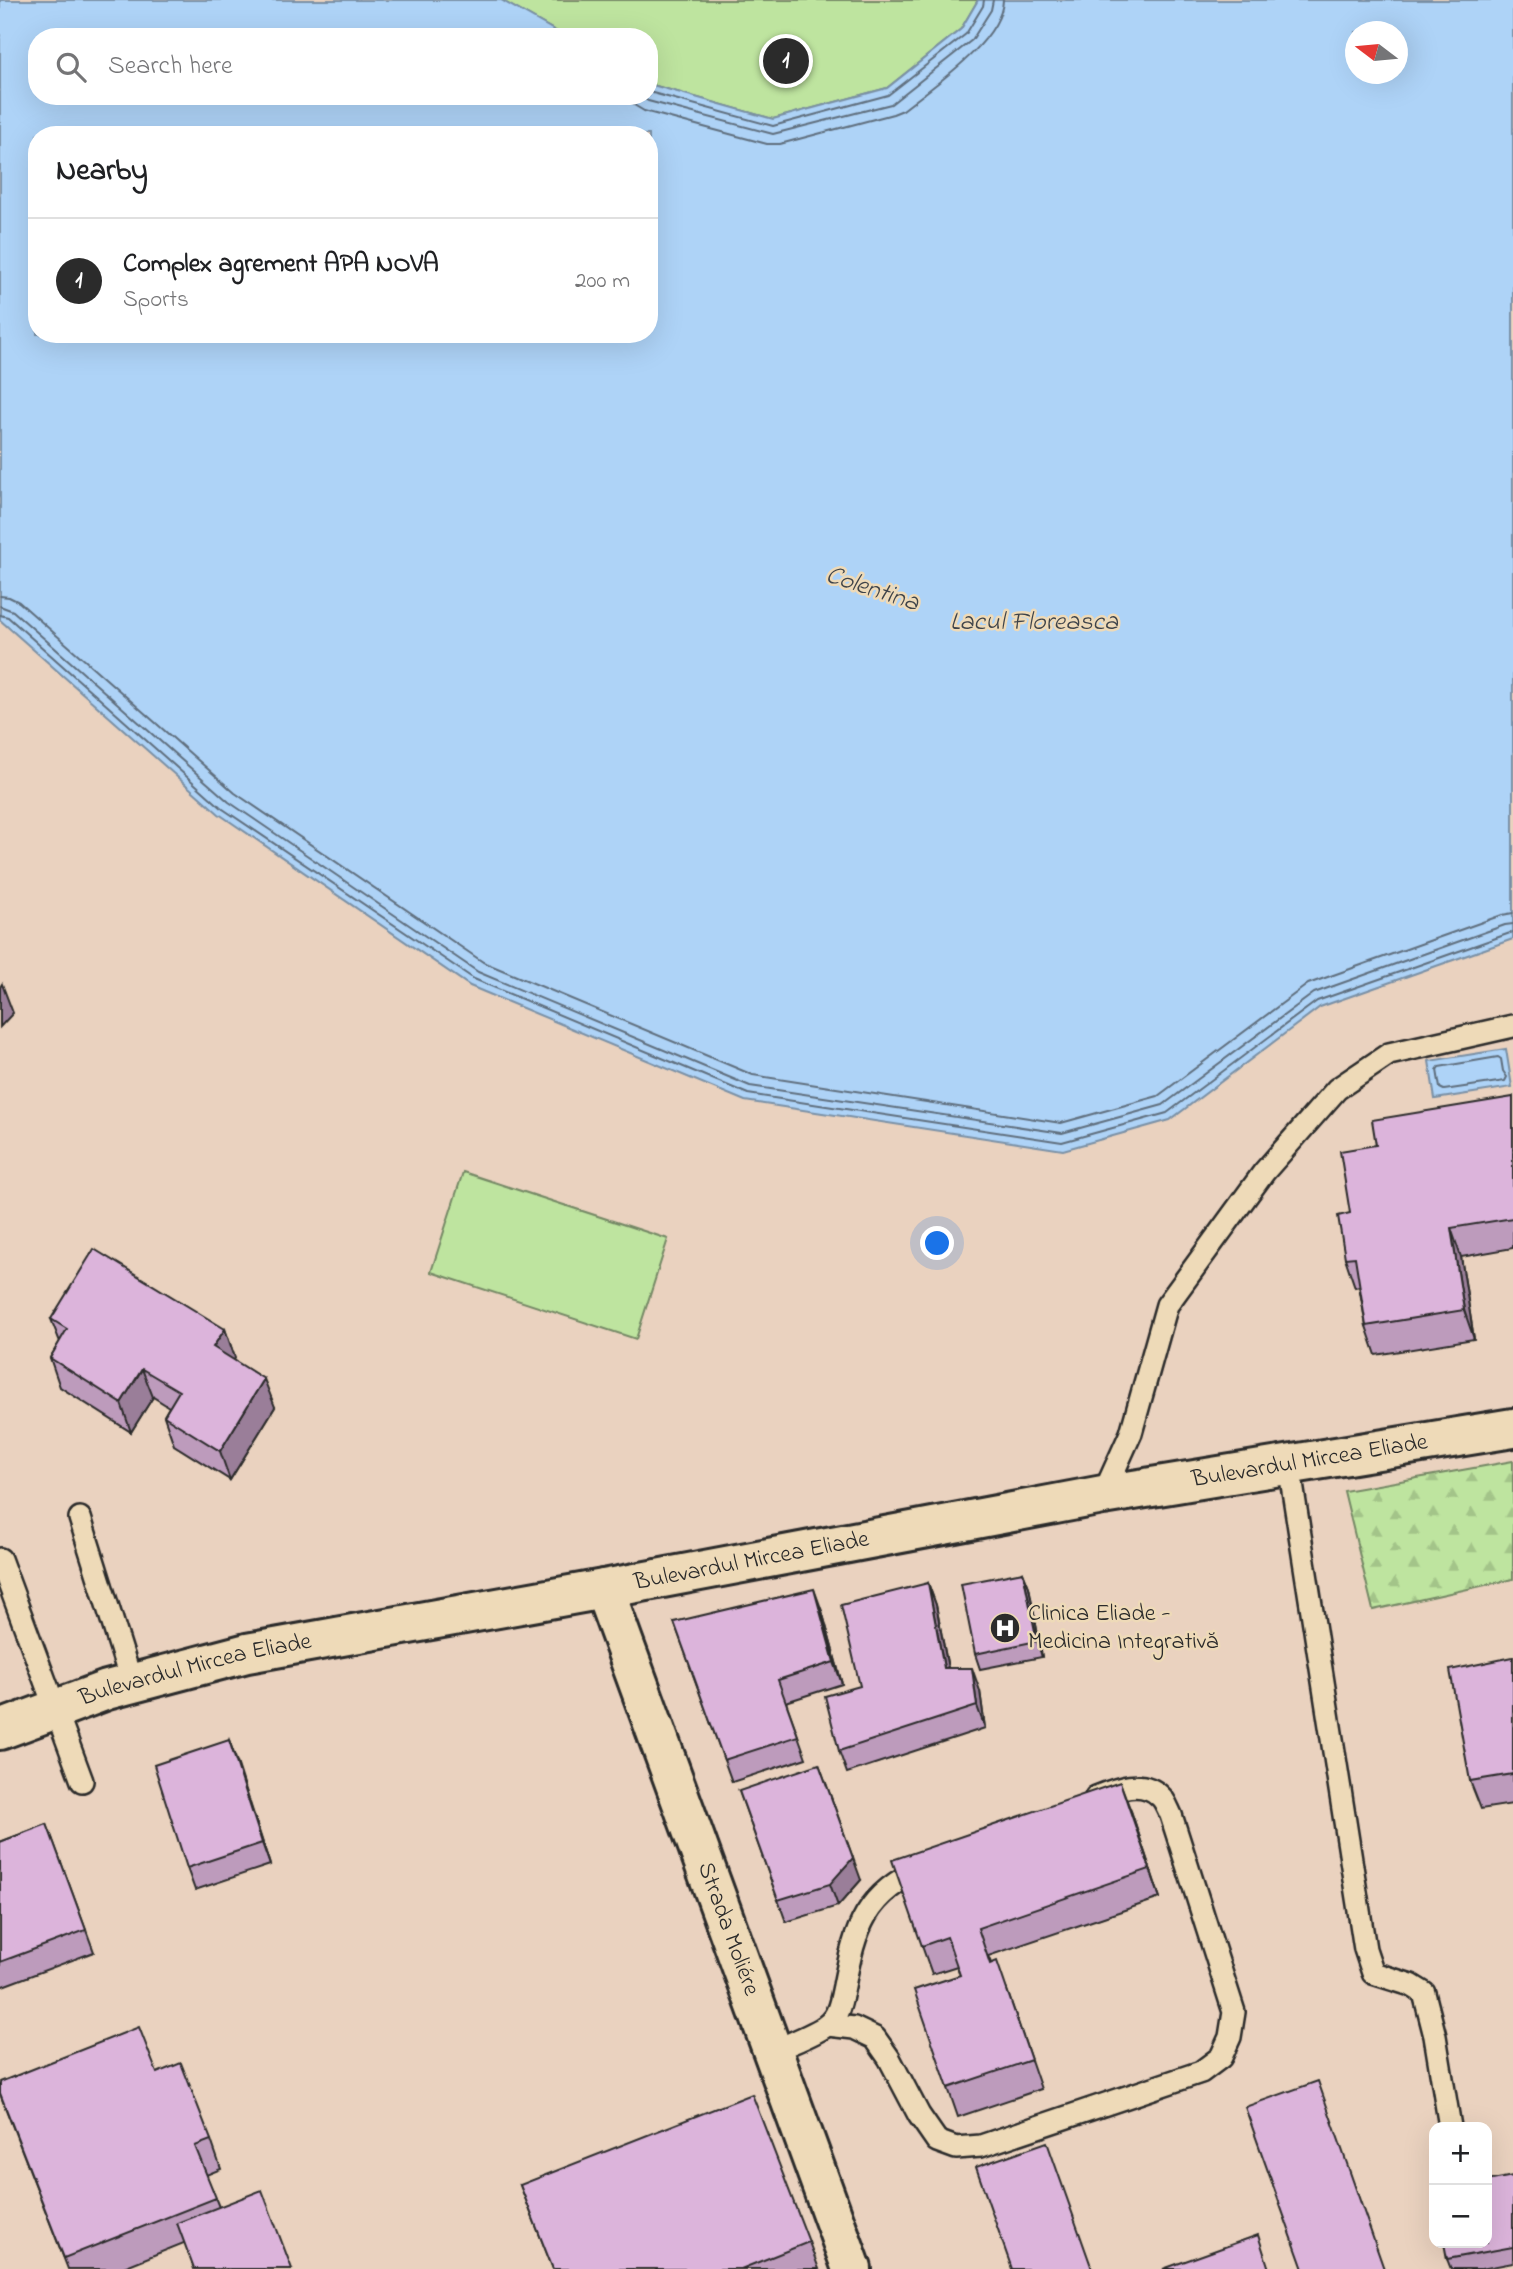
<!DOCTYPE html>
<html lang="en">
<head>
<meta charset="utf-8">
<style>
  body { margin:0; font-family:"Indie Flower",sans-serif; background:#f2f2f2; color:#202124 }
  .controls { position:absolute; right:21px; bottom:21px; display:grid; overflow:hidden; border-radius:14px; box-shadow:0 7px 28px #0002 }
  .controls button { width:63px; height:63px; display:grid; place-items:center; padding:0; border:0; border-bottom:2px solid #e0e0e0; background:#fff; color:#202124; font:35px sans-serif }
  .compass { position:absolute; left:1345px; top:21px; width:63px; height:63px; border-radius:50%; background:#fff; box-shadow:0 7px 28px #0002; rotate:286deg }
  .you { position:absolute; left:938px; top:1244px; width:24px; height:24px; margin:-18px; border:5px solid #fff; border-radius:50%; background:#1a73e8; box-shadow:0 0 0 10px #1a73e833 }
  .badge { display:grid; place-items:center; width:46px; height:46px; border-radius:50%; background:#2b2b2b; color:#fff; font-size:23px; font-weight:700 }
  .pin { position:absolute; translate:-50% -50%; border:4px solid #fff; box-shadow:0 2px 7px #0006 }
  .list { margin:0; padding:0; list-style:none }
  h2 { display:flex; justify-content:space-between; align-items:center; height:91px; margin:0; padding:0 28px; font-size:30px }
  h2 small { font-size:23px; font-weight:400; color:#757577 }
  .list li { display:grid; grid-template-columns:46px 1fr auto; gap:21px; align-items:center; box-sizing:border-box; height:126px; padding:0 28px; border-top:2px solid #e0e0e0 }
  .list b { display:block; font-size:26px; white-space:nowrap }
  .list p { margin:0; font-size:23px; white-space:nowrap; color:#757577 }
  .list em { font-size:23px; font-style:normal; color:#757577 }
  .icon { flex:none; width:38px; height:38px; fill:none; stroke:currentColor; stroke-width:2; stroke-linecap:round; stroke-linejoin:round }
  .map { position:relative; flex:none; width:1513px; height:2269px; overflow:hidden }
  .search { position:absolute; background:#fff; box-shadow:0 7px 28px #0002; left:28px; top:28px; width:630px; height:77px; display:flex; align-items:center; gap:18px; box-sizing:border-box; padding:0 24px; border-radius:28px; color:#757577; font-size:26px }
  .panel { position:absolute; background:#fff; box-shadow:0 7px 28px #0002; left:28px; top:126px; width:630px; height:217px; border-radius:28px }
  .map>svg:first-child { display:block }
  .forest { fill:url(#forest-firs); stroke:#748865; stroke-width:2 }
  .pitch { fill:#bee49f; stroke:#748865; stroke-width:2 }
  .water { fill:#aed3f7; stroke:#7a90a5; stroke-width:2; fill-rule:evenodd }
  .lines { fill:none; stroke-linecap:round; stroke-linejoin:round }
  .shore { stroke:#5f6e7d; stroke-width:2 }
  .lane-casing { stroke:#2b2b2b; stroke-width:26 }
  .street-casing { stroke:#2b2b2b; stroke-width:44 }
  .secondary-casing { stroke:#2b2b2b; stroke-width:44 }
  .lane { stroke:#eedab8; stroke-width:21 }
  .street { stroke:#eedab8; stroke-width:38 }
  .secondary { stroke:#eedab8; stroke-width:38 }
  .wall { fill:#bd9bbc; stroke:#2b2b2b; stroke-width:2 }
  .shaded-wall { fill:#9a7e99; stroke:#2b2b2b; stroke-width:2 }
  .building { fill:#dcb4db; stroke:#2b2b2b; stroke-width:2 }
  .labels { text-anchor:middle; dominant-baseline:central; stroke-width:5; stroke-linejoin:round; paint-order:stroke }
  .street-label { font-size:24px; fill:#2b2b2b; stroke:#eedab8 }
  .poi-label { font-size:24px; fill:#2b2b2b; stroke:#eedab8; text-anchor:start }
  .water-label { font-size:26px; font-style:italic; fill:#3f444a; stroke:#eedab8 }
</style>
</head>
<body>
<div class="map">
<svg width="1513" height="2269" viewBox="0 0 1513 2269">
  <defs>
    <pattern id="forest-firs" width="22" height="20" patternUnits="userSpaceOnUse" patternTransform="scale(1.75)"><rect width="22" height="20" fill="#bee49f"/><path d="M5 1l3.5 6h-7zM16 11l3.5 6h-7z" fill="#a3c489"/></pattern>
  </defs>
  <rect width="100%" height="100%" fill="#ead2bf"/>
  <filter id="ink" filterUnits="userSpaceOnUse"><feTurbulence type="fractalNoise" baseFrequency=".0143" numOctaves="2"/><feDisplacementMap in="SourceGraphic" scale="14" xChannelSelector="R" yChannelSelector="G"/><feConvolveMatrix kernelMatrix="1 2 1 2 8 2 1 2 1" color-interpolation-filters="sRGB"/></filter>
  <g filter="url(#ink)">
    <path class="forest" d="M 1513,1461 L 1513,1579 L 1373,1610 L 1344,1491 Z"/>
    <g class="pitch">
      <path d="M 501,0 L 978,0 L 961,29 L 887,88 L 773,119 L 649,84 L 649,37 L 566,37 Z"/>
      <path d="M 463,1172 L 668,1239 L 636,1339 L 431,1272 Z"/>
    </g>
    <g class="water">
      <path d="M 0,0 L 501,0 L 566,37 L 37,37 L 37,96 L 649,96 L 649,84 L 773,119 L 887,88 L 961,29 L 978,0 L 1513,0 L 1513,939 L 1320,1007 L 1170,1120 L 1063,1150 L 745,1101 L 470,986 L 219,814 L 0,620 ZM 1356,32 L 1398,32 L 1398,74 L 1356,74 ZM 37,135 L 649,135 L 649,334 L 37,334 Z"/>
      <path d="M 1506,1049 L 1512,1087 L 1435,1099 L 1429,1061 Z"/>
    </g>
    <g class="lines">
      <g class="shore">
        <path d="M 649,92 L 773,126 L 888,95 L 966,34 L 983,6 L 984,0"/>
        <path d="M 626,96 L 634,105 L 644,111 L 767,144 L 780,144 L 893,114 L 903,110 C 933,86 1002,41 1003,0"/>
        <path d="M 639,96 L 648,101 L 773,134 L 891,104 L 972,40 L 991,10 L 993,0"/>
        <path d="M 0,596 L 9,597 L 19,602 L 235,793 L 483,962 L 753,1075 L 1061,1123 L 1158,1096 L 1308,984 L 1502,915 L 1513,913"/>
        <path d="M 0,606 L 13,611 L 229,802 L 478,972 L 750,1086 L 1062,1133 L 1163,1105 L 1314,993 L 1505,925 L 1513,924"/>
        <path d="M 0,615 L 8,617 L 223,809 L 474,979 L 748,1094 L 1062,1142 L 1167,1113 L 1317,1001 L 1513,932"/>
        <path d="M 1498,1057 L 1501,1059 L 1503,1071 L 1507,1077 L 1505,1081 L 1444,1090 L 1440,1088 L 1437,1070 L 1439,1067 Z"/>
      </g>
      <g class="lane-casing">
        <g id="lane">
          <path d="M 1289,1465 L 1365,1949 L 1373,1973 L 1411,1985 L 1424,1993 L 1435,2036 L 1450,2127"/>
          <path d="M 1103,1495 L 1131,1433 L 1167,1305 L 1264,1172 L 1337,1089 L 1389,1054 L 1513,1026"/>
          <path d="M 80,1518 L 132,1684"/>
          <path d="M 0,1559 L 82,1781"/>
          <path d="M 828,2025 L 854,2028 L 875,2038 L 889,2058 L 919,2115 L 937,2141 L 956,2148 L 981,2146 L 1201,2072 L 1221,2057 L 1230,2037 L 1234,2012 L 1171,1815 C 1168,1809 1165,1800 1160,1796 C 1142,1778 1116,1789 1096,1797"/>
          <path d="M 774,2051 C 788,2044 816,2034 827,2025 C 839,2016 841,2000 844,1986 C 855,1928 865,1893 924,1868"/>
        </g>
      </g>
      <g class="street-casing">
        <g id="street">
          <path id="s1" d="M 604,1589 L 852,2269"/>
        </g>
      </g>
      <g class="secondary-casing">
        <g id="secondary">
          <path id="s2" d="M 0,1730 L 107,1690 L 247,1653 L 604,1589 L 1103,1495 L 1513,1428"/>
        </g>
      </g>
      <use href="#lane" class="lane"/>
      <use href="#street" class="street"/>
      <use href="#secondary" class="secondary"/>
    </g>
    <g class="wall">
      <path d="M 1513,1097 L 1513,1248 L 1461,1257 L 1474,1339 L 1376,1355 L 1366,1326 L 1359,1286 L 1355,1287 L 1345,1258 L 1350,1213 Z"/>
      <path d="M 51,1319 L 225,1329 L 235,1358 L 234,1360 L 275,1407 L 230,1480 L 174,1445 L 164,1416 L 169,1407 L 153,1397 L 131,1432 L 60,1387 L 50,1358 L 60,1342 Z"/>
      <path d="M 1023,1572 L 1029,1587 L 1042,1657 L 980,1669 L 975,1654 Z"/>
      <path d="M 928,1583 L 936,1605 L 948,1668 L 980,1691 L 985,1728 L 847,1773 L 839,1751 L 860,1686 Z"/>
      <path d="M 822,1611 L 842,1684 L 786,1702 L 806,1758 L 732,1782 L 674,1622 Z"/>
      <path d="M 1513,1657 L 1513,1804 L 1481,1809 L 1470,1781 Z"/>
      <path d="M 229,1740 L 270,1865 L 195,1890 L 187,1868 Z"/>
      <path d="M 739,1791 L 861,1880 L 838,1906 L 786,1922 Z"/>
      <path d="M 1131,1811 L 1160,1898 L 988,1956 L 991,1963 L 1007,1990 L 1041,2089 L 958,2117 L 948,2088 L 960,1975 L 957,1966 L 932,1974 L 922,1946 Z"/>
      <path d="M 47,1824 L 94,1952 L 0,1987 L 0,1842 Z"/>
      <path d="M 157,2073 L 211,2140 L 221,2169 L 206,2175 L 219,2207 L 184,2243 L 119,2269 L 68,2269 L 0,2094 Z"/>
      <path d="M 1513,2176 L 1513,2263 L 1481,2269 L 1451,2269 L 1447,2259 Z"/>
      <path d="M 520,2185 L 809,2242 L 819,2269 L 553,2269 Z"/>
    </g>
    <g class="shaded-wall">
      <path d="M 2,984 L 13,1013 L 0,1027 L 0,987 Z"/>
      <path d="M 1451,1228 L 1461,1257 L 1474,1339 L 1464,1310 Z"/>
      <path d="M 225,1329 L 235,1358 L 224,1376 L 213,1347 Z"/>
      <path d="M 142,1369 L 153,1397 L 131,1432 L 121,1403 Z"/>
      <path d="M 264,1379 L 275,1407 L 230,1480 L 220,1451 Z"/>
      <path d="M 1023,1572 L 1029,1587 L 1042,1657 L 1037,1641 Z"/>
      <path d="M 928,1583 L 936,1605 L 952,1690 L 944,1668 Z"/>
      <path d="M 814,1589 L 822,1611 L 842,1684 L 834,1662 Z"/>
      <path d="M 972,1668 L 980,1691 L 985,1728 L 977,1706 Z"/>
      <path d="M 229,1740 L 237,1762 L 270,1865 L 262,1843 Z"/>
      <path d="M 819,1764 L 861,1880 L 838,1906 L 830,1884 Z"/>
      <path d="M 1120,1782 L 1131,1811 L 1160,1898 Z"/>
    </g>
    <g class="building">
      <path d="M 1513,1097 L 1513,1218 L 1451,1228 L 1464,1310 L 1366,1326 L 1355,1257 L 1345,1258 L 1338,1216 L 1350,1213 L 1340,1151 L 1376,1145 L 1372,1120 Z"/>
      <path d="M 94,1249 L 225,1329 L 213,1347 L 264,1379 L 220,1451 L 164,1416 L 179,1391 L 142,1369 L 121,1403 L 50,1358 L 67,1329 L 51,1319 Z"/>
      <path d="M 1023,1572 L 1037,1641 L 975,1654 L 961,1584 Z"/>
      <path d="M 928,1583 L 944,1668 L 972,1668 L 977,1706 L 839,1751 L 825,1696 L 860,1686 L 841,1605 Z"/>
      <path d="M 814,1589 L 834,1662 L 778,1680 L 798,1736 L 724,1760 L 674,1622 Z"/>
      <path d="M 1513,1657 L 1513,1774 L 1470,1781 L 1450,1670 Z"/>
      <path d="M 229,1740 L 262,1843 L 187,1868 L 154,1765 Z"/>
      <path d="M 819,1764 L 853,1858 L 830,1884 L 778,1900 L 739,1791 Z"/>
      <path d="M 1120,1782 L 1150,1869 L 978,1928 L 990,1964 L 997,1961 L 1031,2060 L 948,2088 L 914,1990 L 960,1975 L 947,1937 L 922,1946 L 892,1860 Z"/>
      <path d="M 47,1824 L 86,1930 L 0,1962 L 0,1842 Z"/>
      <path d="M 139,2027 L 157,2073 L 181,2063 L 211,2140 L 195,2146 L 216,2198 L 64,2258 L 0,2093 L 0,2082 Z"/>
      <path d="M 1318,2081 L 1384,2269 L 1303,2269 L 1245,2107 Z"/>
      <path d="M 752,2094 L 809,2242 L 741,2269 L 553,2269 L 520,2185 Z"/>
      <path d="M 1047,2142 L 1092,2269 L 1012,2269 L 976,2167 Z"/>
      <path d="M 1513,2176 L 1513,2247 L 1447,2259 L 1444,2243 L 1487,2243 L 1487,2181 Z"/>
      <path d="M 262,2190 L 292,2269 L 194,2269 L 177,2223 Z"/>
      <path d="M 1258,2235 L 1269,2269 L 1163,2269 Z"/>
    </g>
  </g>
  <defs>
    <g id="hospital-disc" transform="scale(1.575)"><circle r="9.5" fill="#2b2b2b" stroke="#eedab8"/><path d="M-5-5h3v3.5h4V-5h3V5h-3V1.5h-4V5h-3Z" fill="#fff"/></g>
  </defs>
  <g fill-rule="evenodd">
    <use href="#hospital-disc" x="1005" y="1628"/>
  </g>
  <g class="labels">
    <g class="street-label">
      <text stroke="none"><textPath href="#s2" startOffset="1339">Bulevardul Mircea Eliade</textPath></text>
      <text stroke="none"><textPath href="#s2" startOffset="772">Bulevardul Mircea Eliade</textPath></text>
      <text stroke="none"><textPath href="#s2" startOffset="205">Bulevardul Mircea Eliade</textPath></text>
      <text stroke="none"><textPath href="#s1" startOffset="362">Strada Moliére</textPath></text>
    </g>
    <g class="poi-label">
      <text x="1028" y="1614">Clinica Eliade -<tspan x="1028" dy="28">Medicina Integrativă</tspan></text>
    </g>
    <g class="water-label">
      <text transform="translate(872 590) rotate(18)">Colentina</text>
      <text x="1034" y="623">Lacul Floreasca</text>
    </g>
  </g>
</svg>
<div class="controls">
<button>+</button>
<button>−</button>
</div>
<svg class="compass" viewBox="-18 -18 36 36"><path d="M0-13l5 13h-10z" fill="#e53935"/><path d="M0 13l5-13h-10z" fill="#757577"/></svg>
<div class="you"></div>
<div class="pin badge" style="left:786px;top:61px">1</div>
<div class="search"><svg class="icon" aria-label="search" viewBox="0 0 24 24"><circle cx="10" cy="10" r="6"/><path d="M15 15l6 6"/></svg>Search here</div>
<section class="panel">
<h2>Nearby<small></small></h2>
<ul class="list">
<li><span class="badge">1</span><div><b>Complex agrement APA NOVA</b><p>Sports</p></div><em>200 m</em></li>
</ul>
</section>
</div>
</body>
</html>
